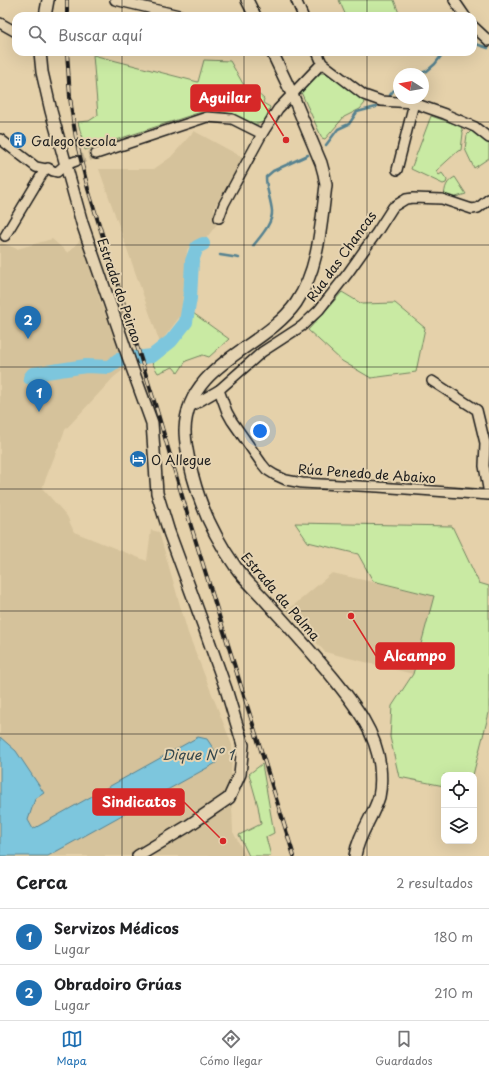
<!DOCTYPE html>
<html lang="es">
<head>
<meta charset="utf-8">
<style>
  body { margin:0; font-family:"Playpen Sans",sans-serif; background:#f2f2f2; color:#202124 }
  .controls { position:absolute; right:12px; bottom:12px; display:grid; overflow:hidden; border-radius:8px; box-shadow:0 4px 16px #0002 }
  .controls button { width:36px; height:36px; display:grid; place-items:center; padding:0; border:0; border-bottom:1px solid #e0e0e0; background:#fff; color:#202124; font:20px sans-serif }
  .compass { position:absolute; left:393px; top:68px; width:36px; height:36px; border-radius:50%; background:#fff; box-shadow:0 4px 16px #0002; rotate:281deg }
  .you { position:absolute; left:260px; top:431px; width:14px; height:14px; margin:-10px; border:3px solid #fff; border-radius:50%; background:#1a73e8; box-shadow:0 0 0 6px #1a73e833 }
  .badge { display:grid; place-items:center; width:26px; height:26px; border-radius:50%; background:#1f6fb2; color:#fff; font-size:13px; font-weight:700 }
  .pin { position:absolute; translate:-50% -33px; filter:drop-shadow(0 1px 2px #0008) }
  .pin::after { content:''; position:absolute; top:21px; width:14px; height:12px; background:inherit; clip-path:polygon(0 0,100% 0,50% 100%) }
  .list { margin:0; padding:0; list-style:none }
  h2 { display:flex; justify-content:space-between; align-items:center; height:52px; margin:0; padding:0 16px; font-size:17px }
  h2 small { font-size:13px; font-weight:400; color:#757577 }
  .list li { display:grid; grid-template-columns:26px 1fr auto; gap:12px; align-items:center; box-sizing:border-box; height:56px; padding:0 16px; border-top:1px solid #e0e0e0 }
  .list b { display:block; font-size:15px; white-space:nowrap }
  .list p { margin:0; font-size:13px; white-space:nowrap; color:#757577 }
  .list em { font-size:13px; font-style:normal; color:#757577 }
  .icon { flex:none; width:22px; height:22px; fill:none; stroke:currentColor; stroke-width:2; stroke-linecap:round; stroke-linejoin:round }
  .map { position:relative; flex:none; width:489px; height:856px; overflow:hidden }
  .search { position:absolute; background:#fff; box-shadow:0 4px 16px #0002; left:12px; right:12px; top:12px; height:44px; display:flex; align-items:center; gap:10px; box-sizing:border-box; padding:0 14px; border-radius:12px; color:#757577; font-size:15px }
  .sheet { height:164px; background:#fff }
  nav { display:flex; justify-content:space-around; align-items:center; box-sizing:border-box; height:56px; border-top:1px solid #e0e0e0; background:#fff; font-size:11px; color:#757577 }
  nav a { display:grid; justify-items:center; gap:2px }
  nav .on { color:#1f6fb2 }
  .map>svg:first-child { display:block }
  .built { fill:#d5c29b }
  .green { fill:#c9eaa3; stroke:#728360 }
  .water { fill:#7dc6dd; stroke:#568290 }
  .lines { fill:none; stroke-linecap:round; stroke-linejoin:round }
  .stream { stroke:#568290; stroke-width:2.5 }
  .river { stroke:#7dc6dd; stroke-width:14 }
  .minor-tunnel { stroke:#bdad8e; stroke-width:9; stroke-dasharray:9 4.5; stroke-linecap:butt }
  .minor-casing { stroke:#1c1c1c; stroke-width:12 }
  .tertiary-casing { stroke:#1c1c1c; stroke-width:14 }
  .minor { stroke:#e5d3b1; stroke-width:9 }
  .tertiary { stroke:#e5d3b1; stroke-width:11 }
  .rail-casing { stroke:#1c1c1c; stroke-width:4 }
  .rail { stroke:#e5d3b1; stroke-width:2.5; stroke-dasharray:8; stroke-linecap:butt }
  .grid { fill:none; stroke:#1c1c1c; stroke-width:1; stroke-opacity:0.55 }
  .labels { text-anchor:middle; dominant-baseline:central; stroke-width:4; stroke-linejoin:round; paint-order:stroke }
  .poi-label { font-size:13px; fill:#1c1c1c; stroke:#e5d3b1; text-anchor:start }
  .street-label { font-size:13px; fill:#1c1c1c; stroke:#e5d3b1 }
  .water-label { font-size:14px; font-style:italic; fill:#34464c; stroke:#e5d3b1 }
  .leader { fill:none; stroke:#d62828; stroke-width:1.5 }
  .callout-dot { fill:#d62828; stroke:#e5d3b1; stroke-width:1.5 }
  .callout { fill:#d62828; stroke:#d62828; stroke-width:1.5 }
  .callout-label { font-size:14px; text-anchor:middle; font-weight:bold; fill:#fff }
</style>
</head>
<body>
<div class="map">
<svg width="489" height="856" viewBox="0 0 489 856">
  <rect width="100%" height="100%" fill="#e5d1aa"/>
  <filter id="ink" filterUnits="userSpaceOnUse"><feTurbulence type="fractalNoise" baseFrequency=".025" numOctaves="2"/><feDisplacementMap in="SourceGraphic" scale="8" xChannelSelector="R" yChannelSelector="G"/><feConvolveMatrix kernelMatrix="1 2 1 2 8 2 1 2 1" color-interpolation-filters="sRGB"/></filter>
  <g filter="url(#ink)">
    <g class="built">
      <path d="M 194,131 L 244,158 L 214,208 L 214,221 L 217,224 L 204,241 L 188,248 L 187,251 L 181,315 L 160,343 L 99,169 L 154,169 L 171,157 Z"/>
      <path d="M 52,239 L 68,253 L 81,239 L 101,303 L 127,367 L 114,377 L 65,430 L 42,488 L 67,516 L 74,532 L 147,561 L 151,530 L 159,532 L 188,633 L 232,745 L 231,780 L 233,832 L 246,856 L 48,856 L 28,821 L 0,737 L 0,242 L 17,249 Z"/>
      <path d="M 332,573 L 435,596 L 413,674 L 325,652 L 287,611 Z"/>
    </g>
    <g class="green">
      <path d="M 339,0 L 394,0 L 400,16 L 346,16 Z"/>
      <path d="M 93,55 L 198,82 L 204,60 L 230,61 L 250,96 L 256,92 L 264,99 L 263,103 L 270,107 L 265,121 L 258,124 L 250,124 L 232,114 L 214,110 L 198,113 L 85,150 L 78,122 L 89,121 L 98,115 Z"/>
      <path d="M 321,73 L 330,74 L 360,96 L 365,103 L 360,109 L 344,117 L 325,139 L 322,138 L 300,90 Z"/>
      <path d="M 431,116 L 461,126 L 463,133 L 461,150 L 458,151 L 436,171 L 439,175 L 442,173 L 447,180 L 446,183 L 443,184 L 411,169 Z"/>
      <path d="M 471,131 L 475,132 L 489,144 L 489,158 L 474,168 L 465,149 L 467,135 Z"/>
      <path d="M 455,177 L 466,194 L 449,199 L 444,197 C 445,187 446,182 455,177 Z"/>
      <path d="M 342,292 L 362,304 L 395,303 L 425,328 L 416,372 L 371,378 L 342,361 L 308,330 Z"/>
      <path d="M 193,313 L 229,339 L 209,357 L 203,355 L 186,361 L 178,373 L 173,367 L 158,373 L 151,361 L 179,339 Z"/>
      <path d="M 295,523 L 452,526 L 479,583 L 489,586 L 489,713 L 473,775 L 444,775 L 444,786 L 399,777 L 390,737 L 392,706 L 413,674 L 434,596 L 373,581 L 358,554 L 308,542 Z"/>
      <path d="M 262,764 L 274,833 L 266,837 L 271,856 L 249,856 L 239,835 L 261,824 L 258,806 L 249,774 Z"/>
    </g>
    <path class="water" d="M 0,737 L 16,751 L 44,793 L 35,799 L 28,820 L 33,829 L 198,737 L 207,739 L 217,754 L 216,763 L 48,856 L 0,856 Z"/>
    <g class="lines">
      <g class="stream">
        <path d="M 473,43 L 488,48"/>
        <path d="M 419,74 L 427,71 L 435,64 L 444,52"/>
        <path d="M 390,95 L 394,90 L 399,87"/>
        <path d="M 326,145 L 338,129 L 349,124 L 357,112 L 376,107"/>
        <path d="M 253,246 C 260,237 273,223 272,211 C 271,200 266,189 266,177 L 273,171 L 284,166 L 308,155"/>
        <path d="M 220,255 L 239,258"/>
      </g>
      <path class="river" d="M 30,378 L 33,374 L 86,366 L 109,367 L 118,360 L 152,356 L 171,341 L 186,322 L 190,298 L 192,261 L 197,247 L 203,244"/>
      <path class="minor-tunnel" d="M 76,161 L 96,154"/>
      <g class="minor-casing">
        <g id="minor">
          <path d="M 115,0 L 183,16"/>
          <path d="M 296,0 L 303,16"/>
          <path d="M 454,0 L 465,16"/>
          <path d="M 0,23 L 16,32"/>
          <path d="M 473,26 L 489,41"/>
          <path d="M 317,52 L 322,63 L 364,95 L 381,101 L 414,103 L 425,107 L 445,114 L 475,127 L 489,138"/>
          <path d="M 0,139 L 36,167 L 46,169"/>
          <path d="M 96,154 L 207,117 L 232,119 L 262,134"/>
          <path d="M 397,170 L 414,103"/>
          <path d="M 219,218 L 224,204 L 262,134 L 278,109 L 322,63"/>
          <path d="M 5,236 L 44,171 L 48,168 L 53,171 L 57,172 L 65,165 L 76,161"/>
          <path d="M 432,381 L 477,410 L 485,443 L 484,466 L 489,494"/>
          <path d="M 219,390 L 227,412 L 232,421 L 262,464 L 267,470 L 275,475 L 286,480 L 302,483 L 378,487 L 489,495"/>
          <path d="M 188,408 L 219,390 L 262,352 L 302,326 L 319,310 L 348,273 L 377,232 L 393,207 L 406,199 L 413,198 L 442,199 L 472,209 L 478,208 L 489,199"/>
        </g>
      </g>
      <g class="tertiary-casing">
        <g id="tertiary">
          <path d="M 247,0 L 255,16"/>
          <path d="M 45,16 L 48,0"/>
          <path d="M 40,52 L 42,72 L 51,111 L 82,223 L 132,368 L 152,423 L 157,493 L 169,532 L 204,627 L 226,689 L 243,745 L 240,774 L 229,798 L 188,826 L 138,856"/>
          <path d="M 272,52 L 292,94 L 321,163 L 324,174 L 326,185 C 321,224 319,269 296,303 C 264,349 187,363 185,430 C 185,446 189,461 193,477 C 201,508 216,539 235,566 C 243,578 254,588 264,599 C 287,625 312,652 334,679 C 355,705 376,732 380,766 C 381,776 381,788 379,797 C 373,817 358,835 355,856"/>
        </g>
      </g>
      <use href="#minor" class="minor"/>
      <use href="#tertiary" class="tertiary"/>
      <g class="rail-casing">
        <g id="rail">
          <path d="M 67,0 L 67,16"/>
          <path d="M 67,52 L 70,97 L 73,120 L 77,144 L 88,189 L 155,404 L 191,526 L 294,856"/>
        </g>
      </g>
      <use href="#rail" class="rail"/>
    </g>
  </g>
  <path class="grid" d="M 122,0 L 122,16M 244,0 L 244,16M 367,0 L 367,16M 122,52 L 122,856M 244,52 L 244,856M 367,52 L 367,856M 0,122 L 489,122M 0,245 L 489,245M 0,367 L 489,367M 0,489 L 489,489M 0,611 L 489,611M 0,734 L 489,734"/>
  <defs>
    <g id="building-disc" transform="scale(0.9)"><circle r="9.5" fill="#1f6fb2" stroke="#e5d3b1"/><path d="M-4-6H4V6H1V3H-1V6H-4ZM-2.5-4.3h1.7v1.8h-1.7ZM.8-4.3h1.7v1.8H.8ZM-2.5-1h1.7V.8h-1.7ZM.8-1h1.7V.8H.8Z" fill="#fff"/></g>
    <g id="hotel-disc" transform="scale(0.9)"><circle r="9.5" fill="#1f6fb2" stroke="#e5d3b1"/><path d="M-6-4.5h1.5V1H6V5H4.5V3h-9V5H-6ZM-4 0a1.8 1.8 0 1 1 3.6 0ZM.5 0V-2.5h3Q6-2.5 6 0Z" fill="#fff"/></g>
  </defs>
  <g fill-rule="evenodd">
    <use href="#building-disc" x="18" y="140"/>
    <use href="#hotel-disc" x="138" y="459"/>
  </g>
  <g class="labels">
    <g class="poi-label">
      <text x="31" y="140">Galego escola</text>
      <text x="151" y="459">O Allegue</text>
    </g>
    <g class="street-label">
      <text transform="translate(341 256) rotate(-54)">Rúa das Chancas</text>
      <text transform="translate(120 290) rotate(71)">Estrada do Peirao</text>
      <text transform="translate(367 473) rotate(4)">Rúa Penedo de Abaixo</text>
      <text transform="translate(281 596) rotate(49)">Estrada da Palma</text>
    </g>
    <g class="water-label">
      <text x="198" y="754">Dique Nº 1</text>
    </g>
  </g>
  <path class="leader" d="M286 140L260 98M351 616L376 656M223 841L184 802"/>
  <g class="callout-dot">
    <circle cx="286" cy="140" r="4"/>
    <circle cx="351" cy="616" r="4"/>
    <circle cx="223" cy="841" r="4"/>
  </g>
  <g class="callout">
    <rect x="191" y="85" width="69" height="26" rx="4"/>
    <rect x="376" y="643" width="78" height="26" rx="4"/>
    <rect x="93" y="789" width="91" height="26" rx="4"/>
  </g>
  <g class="callout-label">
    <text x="225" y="103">Aguilar</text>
    <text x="415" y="661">Alcampo</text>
    <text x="139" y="807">Sindicatos</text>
  </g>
</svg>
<div class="controls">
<button><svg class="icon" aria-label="locate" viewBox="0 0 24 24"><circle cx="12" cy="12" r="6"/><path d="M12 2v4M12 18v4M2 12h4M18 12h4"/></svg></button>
<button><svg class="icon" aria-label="layers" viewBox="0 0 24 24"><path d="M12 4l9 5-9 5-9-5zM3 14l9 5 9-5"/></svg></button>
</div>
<svg class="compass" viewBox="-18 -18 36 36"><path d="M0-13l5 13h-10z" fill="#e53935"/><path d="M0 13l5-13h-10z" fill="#757577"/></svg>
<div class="you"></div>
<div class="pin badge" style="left:39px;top:412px">1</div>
<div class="pin badge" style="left:28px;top:339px">2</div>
<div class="search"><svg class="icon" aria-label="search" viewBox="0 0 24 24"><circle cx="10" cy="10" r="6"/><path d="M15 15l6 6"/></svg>Buscar aquí</div>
</div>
<section class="sheet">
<h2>Cerca<small>2 resultados</small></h2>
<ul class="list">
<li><span class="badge">1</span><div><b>Servizos Médicos</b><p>Lugar</p></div><em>180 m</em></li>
<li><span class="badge">2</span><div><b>Obradoiro Grúas</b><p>Lugar</p></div><em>210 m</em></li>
</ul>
</section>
<nav>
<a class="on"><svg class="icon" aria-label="map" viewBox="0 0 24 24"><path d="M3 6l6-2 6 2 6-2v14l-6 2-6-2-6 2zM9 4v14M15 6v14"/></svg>Mapa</a>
<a><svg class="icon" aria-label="directions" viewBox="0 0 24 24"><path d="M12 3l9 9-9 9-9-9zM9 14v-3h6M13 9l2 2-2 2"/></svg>Cómo llegar</a>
<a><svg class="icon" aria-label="saved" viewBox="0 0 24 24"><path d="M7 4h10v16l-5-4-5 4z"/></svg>Guardados</a>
</nav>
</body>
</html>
